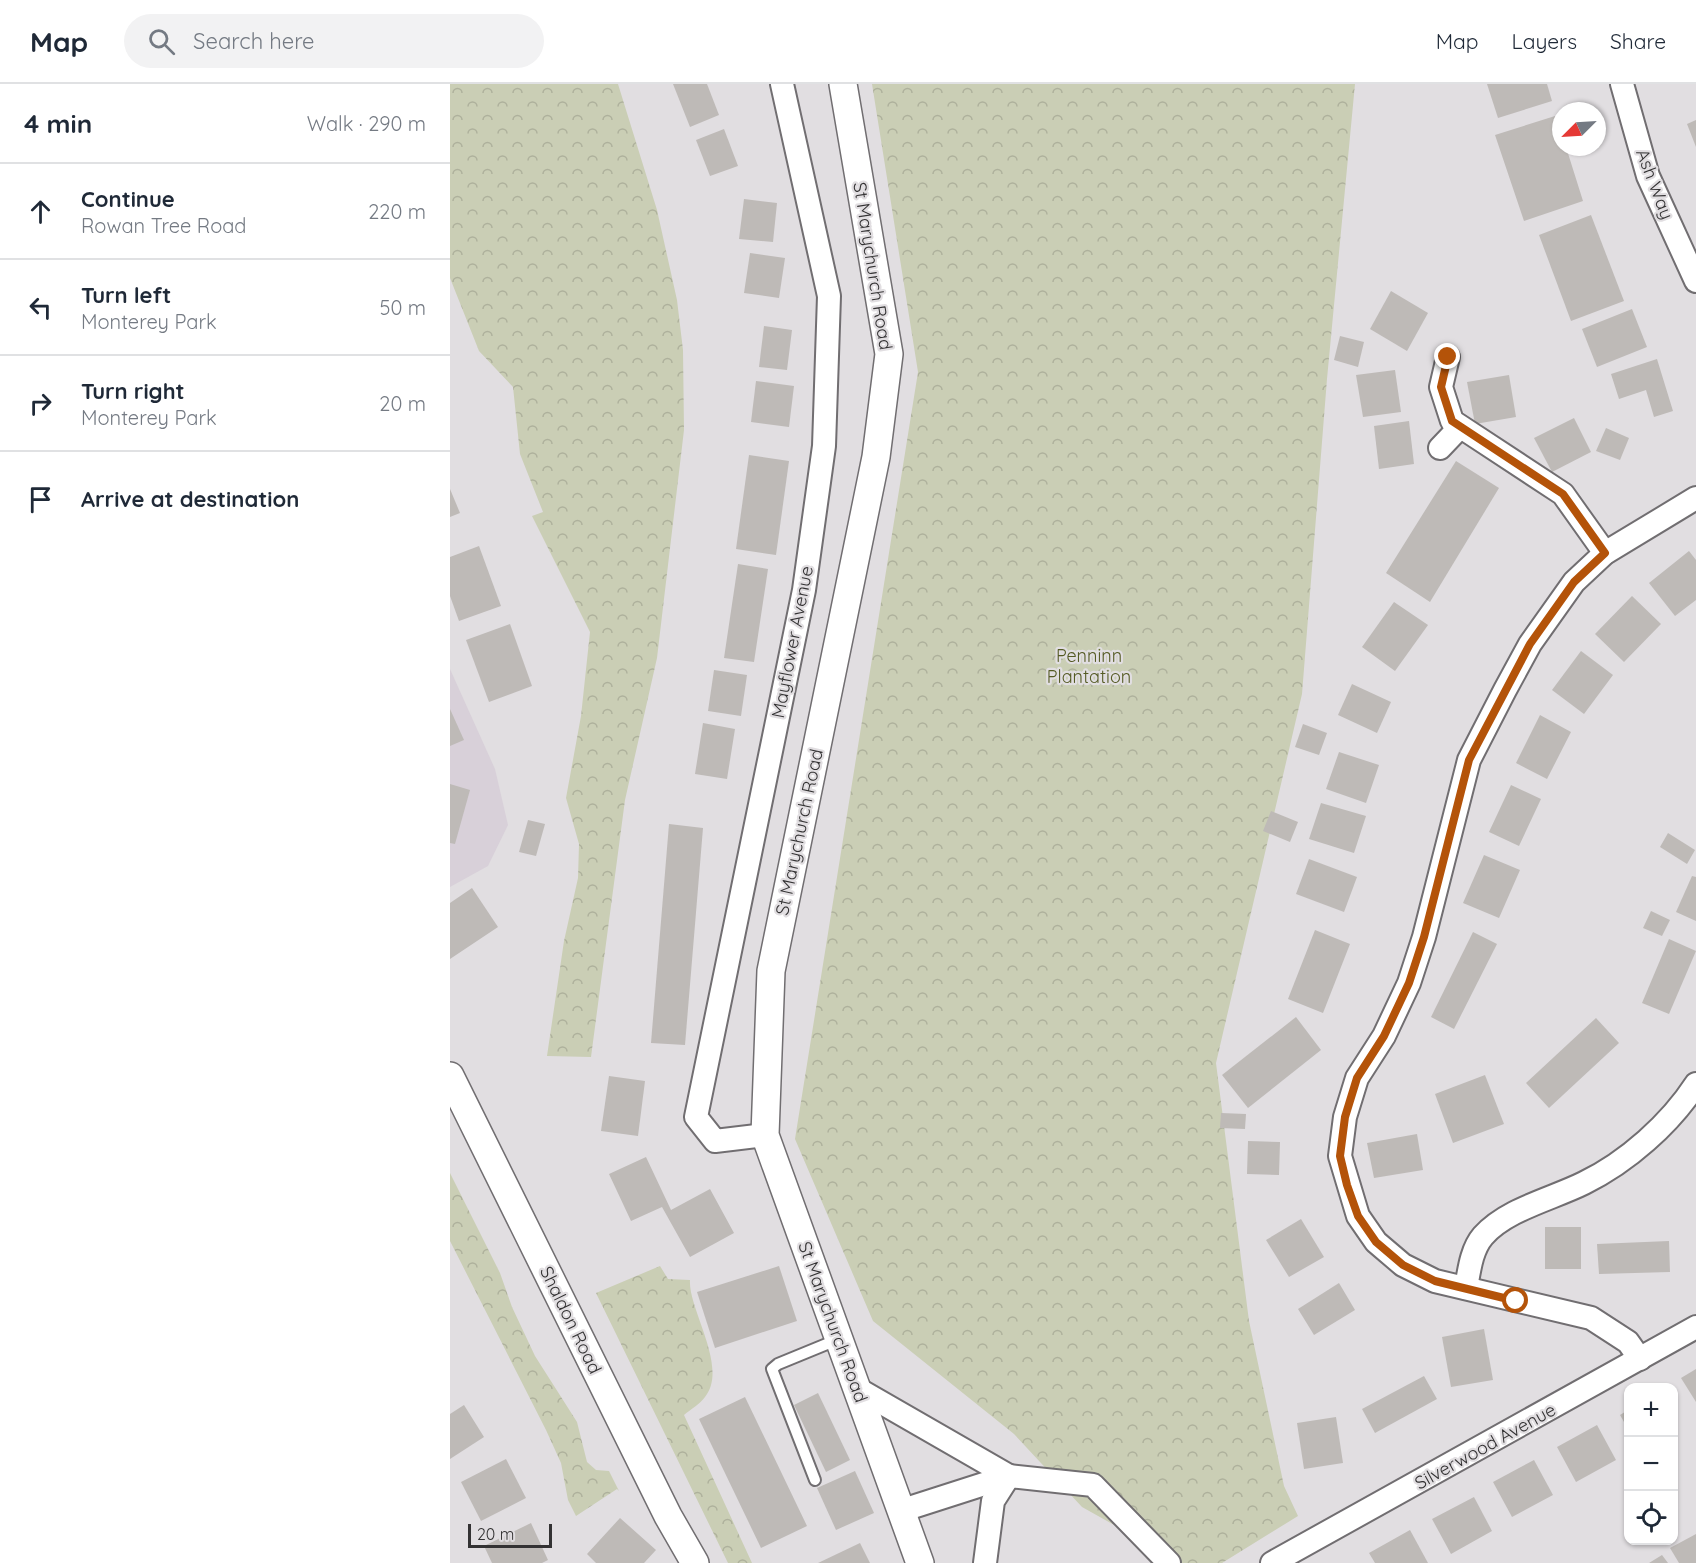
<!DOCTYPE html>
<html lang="en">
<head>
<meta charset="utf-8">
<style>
  body { margin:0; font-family:Quicksand,sans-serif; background:#f2f2f3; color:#1f2937 }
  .controls { position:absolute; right:18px; bottom:18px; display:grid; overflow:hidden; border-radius:12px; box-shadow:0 2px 4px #0004 }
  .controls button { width:54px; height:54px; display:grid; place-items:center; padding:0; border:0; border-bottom:2px solid #e0e1e3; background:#fff; color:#1f2937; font:30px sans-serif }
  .compass { position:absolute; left:1102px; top:18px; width:54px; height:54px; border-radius:50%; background:#fff; box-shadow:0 2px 4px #0004; rotate:246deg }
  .scale { position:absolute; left:18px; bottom:15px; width:84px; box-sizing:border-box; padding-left:6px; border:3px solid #333233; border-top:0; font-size:16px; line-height:21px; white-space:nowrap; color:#333233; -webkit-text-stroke:4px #e1dee1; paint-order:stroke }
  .stop { position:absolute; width:18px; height:18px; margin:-14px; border:4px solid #b45309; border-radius:50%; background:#fff }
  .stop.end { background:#b45309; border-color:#fff; box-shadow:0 2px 6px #0008 }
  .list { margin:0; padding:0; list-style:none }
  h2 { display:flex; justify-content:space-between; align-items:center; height:78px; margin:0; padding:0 24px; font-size:26px }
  h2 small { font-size:20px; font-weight:400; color:#747a83 }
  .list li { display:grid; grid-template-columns:39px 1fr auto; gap:18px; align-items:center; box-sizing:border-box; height:96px; padding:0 24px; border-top:2px solid #e0e1e3 }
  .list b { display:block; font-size:22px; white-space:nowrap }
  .list p { margin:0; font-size:20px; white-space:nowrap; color:#747a83 }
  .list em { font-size:20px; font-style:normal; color:#747a83 }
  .icon { flex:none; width:33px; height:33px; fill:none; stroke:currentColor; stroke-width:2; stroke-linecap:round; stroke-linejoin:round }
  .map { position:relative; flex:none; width:1246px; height:1479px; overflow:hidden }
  header { display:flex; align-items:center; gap:36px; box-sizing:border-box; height:84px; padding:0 30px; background:#fff; border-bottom:2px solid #e0e1e3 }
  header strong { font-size:28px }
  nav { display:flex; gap:33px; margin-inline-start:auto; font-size:21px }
  .search { width:420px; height:54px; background:#f2f2f3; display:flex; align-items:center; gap:15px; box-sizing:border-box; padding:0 21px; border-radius:33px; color:#747a83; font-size:22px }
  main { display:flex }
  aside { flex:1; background:#fff }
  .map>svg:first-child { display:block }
  .built { fill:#d8d0d9 }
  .forest { fill:url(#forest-crowns) }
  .building { fill:#bebab7 }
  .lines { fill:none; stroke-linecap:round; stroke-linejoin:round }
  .service-casing { stroke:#716e71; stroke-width:14 }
  .minor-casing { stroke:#716e71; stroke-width:26 }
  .tertiary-casing { stroke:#716e71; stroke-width:30 }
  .service { stroke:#fff; stroke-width:10 }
  .minor { stroke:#fff; stroke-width:22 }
  .tertiary { stroke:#fff; stroke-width:27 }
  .route { stroke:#b45309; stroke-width:8 }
  .labels { text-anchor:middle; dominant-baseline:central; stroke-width:4.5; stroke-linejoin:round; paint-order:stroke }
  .street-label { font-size:18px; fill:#333233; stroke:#e1dee1 }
  .park-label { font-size:18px; fill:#545a23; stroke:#e1dee1 }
</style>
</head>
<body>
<header>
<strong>Map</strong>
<div class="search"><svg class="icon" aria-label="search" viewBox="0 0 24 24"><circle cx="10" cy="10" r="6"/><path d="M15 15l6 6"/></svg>Search here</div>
<nav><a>Map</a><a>Layers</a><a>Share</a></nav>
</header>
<main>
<aside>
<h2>4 min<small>Walk · 290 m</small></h2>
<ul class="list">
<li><svg class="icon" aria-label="ahead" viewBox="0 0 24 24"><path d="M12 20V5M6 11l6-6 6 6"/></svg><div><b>Continue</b><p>Rowan Tree Road</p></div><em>220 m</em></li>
<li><svg class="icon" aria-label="left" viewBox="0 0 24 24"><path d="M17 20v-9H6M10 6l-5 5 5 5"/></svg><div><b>Turn left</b><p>Monterey Park</p></div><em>50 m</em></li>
<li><svg class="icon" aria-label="right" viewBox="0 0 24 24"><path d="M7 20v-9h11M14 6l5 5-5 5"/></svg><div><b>Turn right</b><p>Monterey Park</p></div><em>20 m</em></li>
<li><svg class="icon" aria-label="arrive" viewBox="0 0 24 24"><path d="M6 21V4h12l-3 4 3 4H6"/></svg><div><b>Arrive at destination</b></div></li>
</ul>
</aside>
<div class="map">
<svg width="1246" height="1479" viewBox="0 0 1246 1479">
  <defs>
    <pattern id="forest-crowns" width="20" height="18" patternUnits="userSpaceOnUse" patternTransform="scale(1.5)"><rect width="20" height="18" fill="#caceb5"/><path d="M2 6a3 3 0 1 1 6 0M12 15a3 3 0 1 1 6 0" fill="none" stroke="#aeb19c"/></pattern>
  </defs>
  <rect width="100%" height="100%" fill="#e1dee1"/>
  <path class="built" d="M 0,585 L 45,685 L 58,741 L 38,782 L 0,803 Z"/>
  <g class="forest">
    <path d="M 0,0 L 168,0 L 207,126 L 227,216 L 233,266 L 234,346 L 207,574 L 175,716 L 141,973 L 97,972 L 114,857 L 128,794 L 129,760 L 116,714 L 131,632 L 140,548 L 82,432 L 93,428 L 70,370 L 63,303 L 29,267 L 0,194 Z"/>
    <path d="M 422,0 L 905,0 L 877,295 L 852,610 L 766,979 L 799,1237 L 834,1402 L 848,1432 L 772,1479 L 732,1479 L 632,1423 L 564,1350 L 423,1237 L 345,1055 L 468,288 Z"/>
    <path d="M 0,1089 L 50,1189 L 62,1223 L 85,1272 L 127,1338 L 137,1378 L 146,1386 L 159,1387 L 169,1407 L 167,1405 L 126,1432 L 118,1416 L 111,1379 L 96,1346 L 0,1157 Z"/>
    <path d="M 210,1182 L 218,1195 L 240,1196 C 238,1225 279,1283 255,1313 C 250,1320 241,1325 234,1331 L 302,1479 L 278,1479 L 146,1209 Z"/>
  </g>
  <g class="building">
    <path d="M 223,0 L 257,0 L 269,31 L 240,43 Z"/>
    <path d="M 1037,0 L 1097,0 L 1102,17 L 1048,34 Z"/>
    <path d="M 1105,32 L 1111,49 L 1111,63 L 1116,63 L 1133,117 L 1074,137 L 1045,51 Z"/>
    <path d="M 1246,36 L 1246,63 L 1237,40 Z"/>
    <path d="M 274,45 L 288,82 L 260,92 L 246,56 Z"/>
    <path d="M 294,115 L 327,119 L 323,158 L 289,155 Z"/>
    <path d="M 1141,131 L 1174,217 L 1121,237 L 1089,151 Z"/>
    <path d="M 300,169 L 335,174 L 329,214 L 294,209 Z"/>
    <path d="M 941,207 L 978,229 L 957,267 L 920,245 Z"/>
    <path d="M 1182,225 L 1197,263 L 1147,283 L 1132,245 Z"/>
    <path d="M 314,242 L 342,246 L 337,286 L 309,283 Z"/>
    <path d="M 890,252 L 914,258 L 908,283 L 884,276 Z"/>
    <path d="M 1207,275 L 1223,327 L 1204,333 L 1196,306 L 1169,315 L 1161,290 Z"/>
    <path d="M 945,286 L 951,328 L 913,333 L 906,291 Z"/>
    <path d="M 1059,291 L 1066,333 L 1025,340 L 1017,298 Z"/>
    <path d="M 306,297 L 344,302 L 339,343 L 301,338 Z"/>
    <path d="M 1124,334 L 1141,368 L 1102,388 L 1084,354 Z"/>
    <path d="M 959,337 L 964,380 L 929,385 L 924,342 Z"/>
    <path d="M 1156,344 L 1179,354 L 1170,376 L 1146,367 Z"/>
    <path d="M 299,371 L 339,377 L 326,471 L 286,465 Z"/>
    <path d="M 1006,377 L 1049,404 L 980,518 L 936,489 Z"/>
    <path d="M 0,405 L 10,429 L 0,433 Z"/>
    <path d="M 29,462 L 51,522 L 9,537 L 0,512 L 0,473 Z"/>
    <path d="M 1239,467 L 1246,476 L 1246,516 L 1225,532 L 1199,499 Z"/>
    <path d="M 288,480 L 318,485 L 304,578 L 274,574 Z"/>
    <path d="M 1182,512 L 1211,540 L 1174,578 L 1145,550 Z"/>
    <path d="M 944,518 L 978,541 L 945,587 L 912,563 Z"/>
    <path d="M 60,540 L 82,602 L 39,618 L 16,556 Z"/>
    <path d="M 1131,567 L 1163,591 L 1134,630 L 1102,606 Z"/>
    <path d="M 264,586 L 297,591 L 291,632 L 258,627 Z"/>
    <path d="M 902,600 L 941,618 L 927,649 L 888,631 Z"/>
    <path d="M 0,625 L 14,656 L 0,662 Z"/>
    <path d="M 1090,631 L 1121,648 L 1097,695 L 1066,679 Z"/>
    <path d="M 253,639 L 285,645 L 277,695 L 245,690 Z"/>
    <path d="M 853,640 L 877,649 L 869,671 L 845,663 Z"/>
    <path d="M 889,668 L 929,681 L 916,719 L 876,705 Z"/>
    <path d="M 0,700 L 20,706 L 5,760 L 0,759 Z"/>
    <path d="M 1061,701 L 1091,715 L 1069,762 L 1039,748 Z"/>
    <path d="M 871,719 L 916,732 L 904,769 L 859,755 Z"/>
    <path d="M 821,727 L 848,738 L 840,758 L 813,747 Z"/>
    <path d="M 78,736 L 95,740 L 86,772 L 69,768 Z"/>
    <path d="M 219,740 L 253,744 L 235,961 L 201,959 Z"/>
    <path d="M 1218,749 L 1245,766 L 1237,780 L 1210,763 Z"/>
    <path d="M 1034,771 L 1070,786 L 1049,834 L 1013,819 Z"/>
    <path d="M 859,775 L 907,793 L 894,828 L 846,810 Z"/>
    <path d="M 1242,792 L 1246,793 L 1246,837 L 1226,828 Z"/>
    <path d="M 22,804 L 48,843 L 0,875 L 0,819 Z"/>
    <path d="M 1201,827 L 1220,836 L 1212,852 L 1193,844 Z"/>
    <path d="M 865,846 L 900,860 L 873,929 L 838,915 Z"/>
    <path d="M 1023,848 L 1047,860 L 1004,945 L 981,933 Z"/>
    <path d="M 1219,855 L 1246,867 L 1219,930 L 1192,919 Z"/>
    <path d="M 846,933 L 871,966 L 798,1024 L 772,991 Z"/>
    <path d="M 1146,934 L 1169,959 L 1099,1024 L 1076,999 Z"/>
    <path d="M 1035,991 L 1054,1040 L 1003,1059 L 985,1010 Z"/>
    <path d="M 159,992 L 195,997 L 188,1052 L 151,1047 Z"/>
    <path d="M 771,1029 L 796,1030 L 795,1045 L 770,1044 Z"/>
    <path d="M 967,1050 L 973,1086 L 924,1094 L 917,1059 Z"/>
    <path d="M 798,1057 L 830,1058 L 829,1091 L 797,1090 Z"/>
    <path d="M 196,1073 L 221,1126 L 260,1105 L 284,1149 L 240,1173 L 212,1123 L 181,1137 L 159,1090 Z"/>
    <path d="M 851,1135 L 874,1173 L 839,1193 L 816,1156 Z"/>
    <rect x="1095" y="1143" width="36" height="42"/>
    <path d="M 1219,1157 L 1220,1188 L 1149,1190 L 1147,1160 Z"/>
    <path d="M 329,1182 L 347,1237 L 265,1264 L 247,1208 Z"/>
    <path d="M 889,1199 L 905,1226 L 864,1251 L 848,1225 Z"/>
    <path d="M 1034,1245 L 1043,1296 L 1001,1303 L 992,1253 Z"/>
    <path d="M 1246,1285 L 1246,1318 L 1231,1294 Z"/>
    <path d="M 974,1292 L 987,1315 L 925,1349 L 912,1325 Z"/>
    <path d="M 368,1309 L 400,1376 L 376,1388 L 344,1321 Z"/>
    <path d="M 295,1313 L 357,1442 L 311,1464 L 249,1335 Z"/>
    <path d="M 14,1321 L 34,1353 L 0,1375 L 0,1330 Z"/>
    <path d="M 1178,1326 L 1178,1345 L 1170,1331 Z"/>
    <path d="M 886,1333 L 893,1379 L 854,1385 L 847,1339 Z"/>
    <path d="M 1147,1341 L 1166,1376 L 1126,1398 L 1107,1363 Z"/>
    <path d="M 56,1375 L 76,1414 L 31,1437 L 11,1398 Z"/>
    <path d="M 1084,1376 L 1103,1411 L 1062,1433 L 1043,1398 Z"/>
    <path d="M 405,1387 L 424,1429 L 386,1446 L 367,1404 Z"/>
    <path d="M 1024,1413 L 1042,1447 L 1001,1470 L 982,1435 Z"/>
    <path d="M 170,1434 L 206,1466 L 194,1479 L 146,1479 L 137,1470 Z"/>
    <path d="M 81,1439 L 98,1476 L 92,1479 L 42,1479 L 34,1462 Z"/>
    <path d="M 960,1446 L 978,1479 L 925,1479 L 919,1469 Z"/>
    <path d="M 1246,1450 L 1246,1479 L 1229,1479 L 1220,1464 Z"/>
    <path d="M 410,1459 L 420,1479 L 368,1479 Z"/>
    <path d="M 1212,1471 L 1218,1479 L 1199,1479 Z"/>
  </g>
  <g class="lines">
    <g class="service-casing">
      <path id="service" d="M 365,1396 L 322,1285 L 328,1280 L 389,1255"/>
    </g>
    <g class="minor-casing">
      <g id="minor">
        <path d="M 1172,0 L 1198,92 L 1246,197"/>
        <path d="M 998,273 L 991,303 L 1002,337 L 1113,410 L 1155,469"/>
        <path d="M 990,364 L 1010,343"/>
        <path d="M 315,1051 L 265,1057 L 246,1033 L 354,506 L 374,362 L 379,212 L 332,0"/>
        <path d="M 1016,1204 C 1019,1188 1021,1166 1033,1152 C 1057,1125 1102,1115 1134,1099 C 1177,1078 1220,1040 1246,1000"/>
        <path d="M 1190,1275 L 1178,1258 L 1141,1234 L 985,1197 L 953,1181 L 926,1158 L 908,1132 L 890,1072 L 895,1033 L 907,994 L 934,952 L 959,899 L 974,853 L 1019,676 L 1055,606 L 1080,560 L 1124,498 L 1155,469 L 1246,414"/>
        <path d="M 406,1304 L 559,1392 L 543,1417 L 535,1479"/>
        <path d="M 450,1427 L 559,1392 L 643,1401 L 719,1479"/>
        <path d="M 822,1479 L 1246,1243"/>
      </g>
    </g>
    <g class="tertiary-casing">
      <g id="tertiary">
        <path d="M 393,0 L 439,270 L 426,373 L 321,887 L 315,1051 L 470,1479"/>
        <path d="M 0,992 L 218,1432 L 245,1479"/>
      </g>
    </g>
    <use href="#service" class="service"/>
    <use href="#minor" class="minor"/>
    <use href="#tertiary" class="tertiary"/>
  </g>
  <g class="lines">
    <path class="route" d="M 998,273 L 991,303 L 1002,337 L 1113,410 L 1155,469 L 1124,498 L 1080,560 L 1019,676 L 974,853 L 959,899 L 934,952 L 907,994 L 895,1033 L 890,1072 L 897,1101 L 908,1132 L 926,1158 L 953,1181 L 985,1197 L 1066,1217"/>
  </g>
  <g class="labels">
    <g class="street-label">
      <text transform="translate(1205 100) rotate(69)">Ash Way</text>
      <text transform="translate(423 182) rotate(81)">St Marychurch Road</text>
      <text transform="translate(342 558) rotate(-79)">Mayflower Avenue</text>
      <text transform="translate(349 748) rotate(-78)">St Marychurch Road</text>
      <text transform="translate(121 1236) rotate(64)">Shaldon Road</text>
      <text transform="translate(383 1238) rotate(70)">St Marychurch Road</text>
      <text transform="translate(1035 1362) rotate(-29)">Silverwood Avenue</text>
    </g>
    <g class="park-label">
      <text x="639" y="571">Penninn<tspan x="639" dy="21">Plantation</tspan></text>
    </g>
  </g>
</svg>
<div class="controls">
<button>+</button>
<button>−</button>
<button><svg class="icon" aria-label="locate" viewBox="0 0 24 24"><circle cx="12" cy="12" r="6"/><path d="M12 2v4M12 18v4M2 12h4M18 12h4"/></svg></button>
</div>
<svg class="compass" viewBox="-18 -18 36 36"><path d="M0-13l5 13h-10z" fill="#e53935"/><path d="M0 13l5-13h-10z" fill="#747a83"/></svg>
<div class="scale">20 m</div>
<div class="stop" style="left:1066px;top:1217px"></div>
<div class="stop end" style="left:998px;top:273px"></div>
</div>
</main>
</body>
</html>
